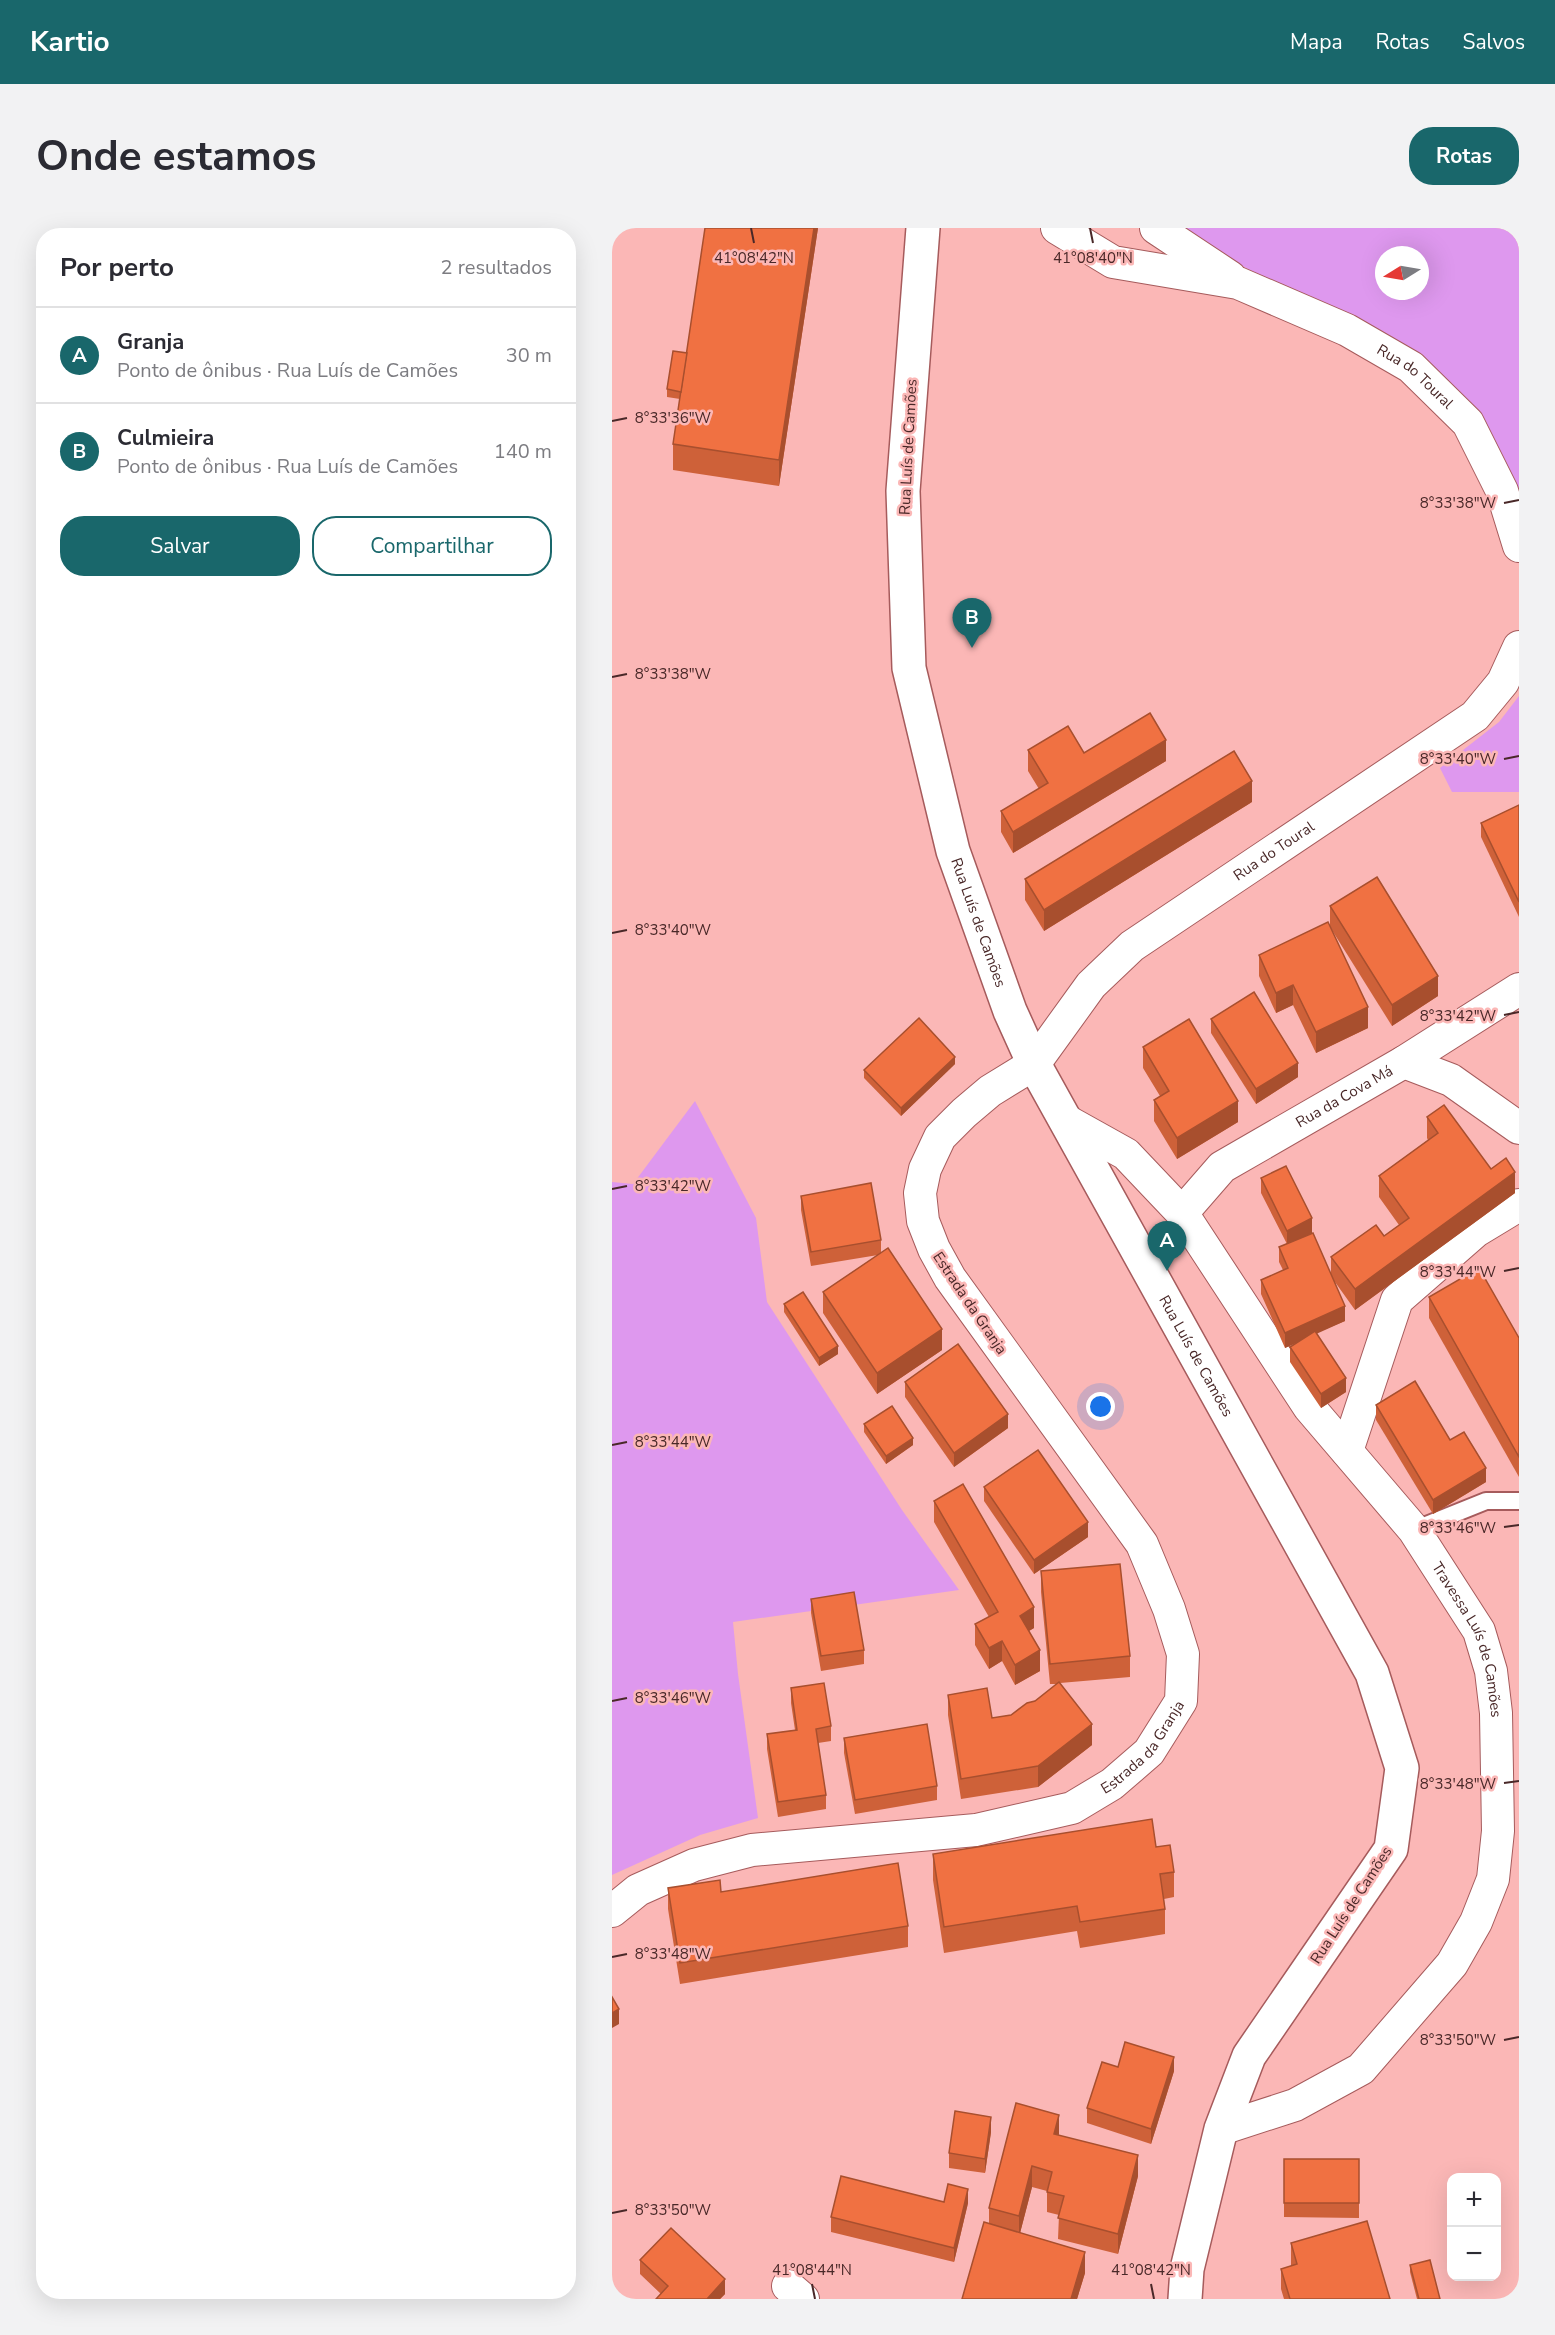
<!DOCTYPE html>
<html lang="pt">
<head>
<meta charset="utf-8">
<style>
  body { margin:0; font-family:"Nunito Sans",sans-serif; background:#f2f2f3; color:#2b2b33 }
  .controls { position:absolute; right:18px; bottom:18px; display:grid; overflow:hidden; border-radius:12px; box-shadow:0 6px 24px #0002 }
  .controls button { width:54px; height:54px; display:grid; place-items:center; padding:0; border:0; border-bottom:2px solid #e1e1e2; background:#fff; color:#2b2b33; font:30px sans-serif }
  .compass { position:absolute; left:763px; top:18px; width:54px; height:54px; border-radius:50%; background:#fff; box-shadow:0 6px 24px #0002; rotate:259deg }
  .you { position:absolute; left:489px; top:1179px; width:21px; height:21px; margin:-15px; border:4px solid #fff; border-radius:50%; background:#1a73e8; box-shadow:0 0 0 9px #1a73e833 }
  .badge { display:grid; place-items:center; width:39px; height:39px; border-radius:50%; background:#19676b; color:#fff; font-size:20px; font-weight:700 }
  .pin { position:absolute; translate:-50% -50px; filter:drop-shadow(0 2px 3px #0008) }
  .pin::after { content:''; position:absolute; top:32px; width:21px; height:18px; background:inherit; clip-path:polygon(0 0,100% 0,50% 100%) }
  .list { margin:0; padding:0; list-style:none }
  h2 { display:flex; justify-content:space-between; align-items:center; height:78px; margin:0; padding:0 24px; font-size:26px }
  h2 small { font-size:20px; font-weight:400; color:#7c7c81 }
  .list li { display:grid; grid-template-columns:39px 1fr auto; gap:18px; align-items:center; box-sizing:border-box; height:96px; padding:0 24px; border-top:2px solid #e1e1e2 }
  .list b { display:block; font-size:22px; white-space:nowrap }
  .list p { margin:0; font-size:20px; white-space:nowrap; color:#7c7c81 }
  .list em { font-size:20px; font-style:normal; color:#7c7c81 }
  .actions { display:flex; gap:12px; padding:18px 24px }
  .actions a { flex:1; padding:14px 0; border:2px solid #19676b; border-radius:24px; text-align:center; font-size:21px; color:#19676b }
  .actions .main { background:#19676b; color:#fff }
  .map { position:relative; flex:none; width:907px; height:2071px; overflow:hidden; border-radius:24px }
  header { display:flex; align-items:center; gap:36px; box-sizing:border-box; height:84px; padding:0 30px; background:#19676b; color:#fff }
  header strong { font-size:28px }
  nav { display:flex; gap:33px; margin-inline-start:auto; font-size:21px }
  .intro { display:flex; align-items:center; justify-content:space-between; box-sizing:border-box; height:144px; padding:0 36px }
  h1 { margin:0; font-size:42px }
  .button { padding:15px 27px; border-radius:24px; background:#19676b; color:#fff; font-size:21px; font-weight:700 }
  main { display:flex; gap:36px; padding:0 36px }
  aside { flex:1; background:#fff; border-radius:24px; box-shadow:0 6px 24px #0002 }
  .map>svg:first-child { display:block }
  .green { fill:#de98ee; fill-rule:evenodd }
  .lines { fill:none; stroke-linecap:round; stroke-linejoin:round }
  .lane-casing { stroke:#a65b5c; stroke-width:20 }
  .street-casing { stroke:#a65b5c; stroke-width:34 }
  .primary-casing { stroke:#a65b5c; stroke-width:36 }
  .lane { stroke:#fff; stroke-width:16 }
  .street { stroke:#fff; stroke-width:32 }
  .primary { stroke:#fff; stroke-width:33 }
  .wall { fill:#ce6139 }
  .shaded-wall { fill:#a84f2e }
  .building { fill:#f07142; stroke:#a84f2e; stroke-width:1.5 }
  .ticks { fill:none; stroke:#492828; stroke-width:2 }
  .labels { text-anchor:middle; dominant-baseline:central; stroke-width:5; stroke-linejoin:round; paint-order:stroke }
  .street-label { font-size:15px; fill:#492828; stroke:#fbb7b6 }
  .ticks-label { font-size:15px; text-anchor:middle; fill:#492828; stroke:#fbb7b6; stroke-width:5; stroke-linejoin:round; paint-order:stroke }
</style>
</head>
<body>
<header>
<strong>Kartio</strong>
<nav><a>Mapa</a><a>Rotas</a><a>Salvos</a></nav>
</header>
<div class="intro"><h1>Onde estamos</h1><a class="button">Rotas</a></div>
<main>
<aside>
<h2>Por perto<small>2 resultados</small></h2>
<ul class="list">
<li><span class="badge">A</span><div><b>Granja</b><p>Ponto de ônibus · Rua Luís de Camões</p></div><em>30 m</em></li>
<li><span class="badge">B</span><div><b>Culmieira</b><p>Ponto de ônibus · Rua Luís de Camões</p></div><em>140 m</em></li>
</ul>
<div class="actions"><a class="main">Salvar</a><a>Compartilhar</a></div>
</aside>
<div class="map">
<svg width="907" height="2071" viewBox="0 0 907 2071">
  <rect width="100%" height="100%" fill="#fbb7b6"/>
  <g class="green">
    <path d="M 564,0 L 907,0 L 907,275 L 834,154 ZM 772,27 L 808,27 L 808,63 L 772,63 Z"/>
    <path d="M 907,468 L 907,564 L 840,564 L 828,540 L 887,494 Z"/>
    <path d="M 83,873 L 144,990 L 155,1074 L 290,1282 L 347,1362 L 121,1394 L 126,1446 L 146,1590 L 88,1607 L 0,1647 L 0,954 L 21,956 Z"/>
  </g>
  <g class="lines">
    <g class="lane-casing">
      <path id="lane" d="M 802,1302 L 874,1273 L 907,1273"/>
    </g>
    <g class="street-casing">
      <g id="street">
        <path id="s1" d="M 445,0 L 501,34 L 626,55 L 735,102 L 799,139 L 856,195 L 890,263 L 907,318"/>
        <path d="M 544,0 L 618,49"/>
        <path d="M 792,834 L 839,852 L 907,900"/>
        <path id="s2" d="M 453,892 L 514,926 L 570,985 L 697,1179 L 802,1302 L 867,1403 L 879,1443 L 884,1485 L 886,1603 L 881,1651 L 864,1694 L 840,1736 L 749,1841 L 683,1877 L 609,1901"/>
        <path id="s3" d="M 570,985 L 610,939 L 792,834 L 907,761"/>
        <path d="M 735,1223 L 785,1072 L 864,1003 L 907,977"/>
        <path id="s4" d="M 0,1683 L 26,1662 L 82,1637 L 140,1622 L 364,1602 L 460,1580 L 500,1556 L 537,1524 L 569,1473 L 571,1426 L 557,1381 L 530,1316 L 338,1050 L 322,1021 L 311,993 L 308,965 L 313,941 L 328,909 L 352,885 L 378,863 L 422,836 L 479,757 L 520,718 L 863,488 L 891,454 L 907,419"/>
        <path d="M 176,2058 L 191,2071"/>
      </g>
    </g>
    <g class="primary-casing">
      <g id="primary">
        <path id="s5" d="M 311,0 L 291,263 L 297,440 L 341,623 L 398,783 L 422,836 L 760,1445 L 790,1540 L 779,1621 L 637,1828 L 609,1901 L 575,2041 L 573,2071"/>
      </g>
    </g>
    <use href="#lane" class="lane"/>
    <use href="#street" class="street"/>
    <use href="#primary" class="primary"/>
  </g>
  <g class="wall">
    <path d="M 206,0 L 167,258 L 61,242 L 61,216 L 68,171 L 55,169 L 55,161 L 75,125 Z"/>
    <path d="M 416,522 L 472,525 L 554,533 L 401,625 L 389,604 L 389,583 L 427,561 L 416,543 Z"/>
    <path d="M 640,574 L 432,703 L 413,672 L 413,651 Z"/>
    <path d="M 907,577 L 907,689 L 869,609 L 869,595 Z"/>
    <path d="M 718,678 L 826,768 L 780,798 L 718,699 Z"/>
    <path d="M 647,727 L 756,800 L 704,825 L 681,777 L 664,785 L 647,748 Z"/>
    <path d="M 599,791 L 686,849 L 644,876 L 599,805 Z"/>
    <path d="M 531,819 L 626,894 L 565,931 L 542,893 L 542,872 L 548,868 L 531,840 Z"/>
    <path d="M 343,836 L 289,888 L 252,850 L 252,842 Z"/>
    <path d="M 815,889 L 879,941 L 903,965 L 743,1082 L 723,1054 L 733,1093 L 704,1105 L 734,1164 L 709,1180 L 678,1134 L 678,1119 L 688,1113 L 673,1120 L 649,1066 L 649,1052 L 671,1042 L 667,1034 L 667,1019 L 675,1016 L 649,965 L 649,950 L 700,1005 L 719,1047 L 719,1029 L 772,1008 L 787,997 L 767,969 L 767,948 L 816,912 L 815,910 Z"/>
    <path d="M 189,968 L 269,1012 L 269,1025 L 330,1122 L 265,1166 L 211,1085 L 211,1064 L 266,1027 L 199,1038 L 189,982 Z"/>
    <path d="M 817,1069 L 907,1110 L 907,1249 L 817,1090 Z"/>
    <path d="M 172,1076 L 226,1126 L 207,1138 L 172,1084 Z"/>
    <path d="M 293,1154 L 396,1200 L 342,1239 L 293,1169 Z"/>
    <path d="M 764,1177 L 838,1212 L 874,1254 L 821,1286 L 764,1192 Z"/>
    <path d="M 252,1196 L 301,1217 L 274,1236 L 252,1204 Z"/>
    <path d="M 372,1259 L 476,1309 L 422,1346 L 372,1273 Z"/>
    <path d="M 322,1273 L 422,1400 L 417,1403 L 428,1443 L 403,1457 L 390,1433 L 377,1441 L 363,1417 L 363,1396 L 377,1389 L 322,1294 Z"/>
    <path d="M 429,1343 L 518,1428 L 518,1449 L 448,1455 L 480,1517 L 426,1559 L 349,1571 L 336,1487 L 336,1467 L 380,1490 L 399,1487 L 423,1473 L 445,1456 L 438,1456 L 429,1364 Z"/>
    <path d="M 199,1371 L 252,1422 L 252,1436 L 209,1443 L 199,1385 Z"/>
    <path d="M 179,1460 L 219,1498 L 219,1513 L 206,1515 L 214,1567 L 214,1581 L 166,1589 L 155,1521 L 155,1506 L 183,1502 L 179,1475 Z"/>
    <path d="M 232,1510 L 325,1558 L 325,1572 L 243,1586 L 232,1525 Z"/>
    <path d="M 544,1619 L 562,1644 L 562,1669 L 552,1671 L 553,1681 L 553,1706 L 468,1720 L 465,1703 L 332,1725 L 321,1652 L 321,1626 Z"/>
    <path d="M 56,1660 L 109,1664 L 296,1698 L 296,1719 L 68,1756 L 56,1681 Z"/>
    <path d="M 506,1839 L 562,1843 L 539,1916 L 475,1895 L 475,1880 Z"/>
    <path d="M 379,1904 L 373,1945 L 337,1940 L 337,1925 Z"/>
    <path d="M 447,1907 L 526,1948 L 506,2026 L 446,2011 L 447,1987 L 435,1984 L 435,1963 L 420,1959 L 408,2005 L 473,2045 L 465,2071 L 350,2071 L 377,1996 L 377,1980 Z"/>
    <path d="M 672,1931 L 747,1931 L 747,1990 L 672,1989 Z"/>
    <path d="M 332,1974 L 356,1975 L 342,2034 L 219,2004 L 219,1989 Z"/>
    <path d="M 679,2015 L 778,2071 L 672,2071 L 669,2061 L 669,2041 L 679,2038 Z"/>
    <path d="M 28,2032 L 113,2066 L 108,2071 L 44,2071 L 49,2066 L 28,2046 Z"/>
    <path d="M 798,2037 L 828,2071 L 805,2071 L 798,2044 Z"/>
  </g>
  <g class="shaded-wall">
    <path d="M 202,0 L 206,0 L 167,258 L 167,232 Z"/>
    <path d="M 554,512 L 554,533 L 401,625 L 401,604 Z"/>
    <path d="M 640,553 L 640,574 L 432,703 L 432,682 Z"/>
    <path d="M 826,748 L 826,768 L 780,798 L 780,777 Z"/>
    <path d="M 681,757 L 681,777 L 664,785 L 664,765 Z"/>
    <path d="M 756,779 L 756,800 L 704,825 L 704,804 Z"/>
    <path d="M 343,829 L 343,836 L 289,888 L 289,880 Z"/>
    <path d="M 686,835 L 686,849 L 644,876 L 644,861 Z"/>
    <path d="M 626,873 L 626,894 L 565,931 L 565,910 Z"/>
    <path d="M 903,944 L 903,965 L 743,1082 L 743,1061 Z"/>
    <path d="M 700,990 L 700,1005 L 675,1018 L 675,1003 Z"/>
    <path d="M 733,1078 L 733,1093 L 673,1120 L 673,1105 Z"/>
    <path d="M 330,1101 L 330,1122 L 265,1166 L 265,1145 Z"/>
    <path d="M 226,1118 L 226,1126 L 207,1138 L 207,1130 Z"/>
    <path d="M 734,1150 L 734,1164 L 709,1180 L 709,1166 Z"/>
    <path d="M 396,1186 L 396,1200 L 342,1239 L 342,1225 Z"/>
    <path d="M 301,1210 L 301,1217 L 274,1236 L 274,1228 Z"/>
    <path d="M 874,1240 L 874,1254 L 821,1286 L 821,1272 Z"/>
    <path d="M 476,1294 L 476,1309 L 422,1346 L 422,1332 Z"/>
    <path d="M 422,1379 L 422,1400 L 408,1408 L 408,1388 Z"/>
    <path d="M 390,1413 L 390,1433 L 377,1441 L 377,1420 Z"/>
    <path d="M 428,1422 L 428,1443 L 403,1457 L 403,1437 Z"/>
    <path d="M 480,1496 L 480,1517 L 426,1559 L 426,1538 Z"/>
    <path d="M 7,1781 L 7,1796 L 0,1800 L 0,1785 Z"/>
    <path d="M 562,1829 L 562,1843 L 539,1916 L 539,1901 Z"/>
    <path d="M 447,1887 L 447,1907 L 442,1906 Z"/>
    <path d="M 379,1889 L 379,1904 L 373,1945 L 373,1931 Z"/>
    <path d="M 526,1927 L 526,1948 L 506,2026 L 506,2006 Z"/>
    <path d="M 420,1938 L 420,1959 L 407,2009 L 407,1988 Z"/>
    <path d="M 356,1961 L 356,1975 L 342,2034 L 342,2020 Z"/>
    <path d="M 473,2024 L 473,2045 L 465,2071 L 459,2071 Z"/>
    <path d="M 113,2051 L 113,2066 L 108,2071 L 95,2071 Z"/>
  </g>
  <g class="building">
    <path d="M 93,0 L 202,0 L 167,232 L 61,216 Z"/>
    <path d="M 61,123 L 75,125 L 69,164 L 55,161 Z"/>
    <path d="M 538,485 L 554,512 L 401,604 L 389,583 L 436,555 L 416,522 L 456,498 L 472,525 Z"/>
    <path d="M 622,523 L 640,553 L 432,682 L 413,651 Z"/>
    <path d="M 907,577 L 907,674 L 869,595 Z"/>
    <path d="M 765,649 L 826,748 L 780,777 L 718,678 Z"/>
    <path d="M 716,694 L 756,779 L 704,804 L 681,757 L 664,765 L 647,727 Z"/>
    <path d="M 642,764 L 686,835 L 644,861 L 599,791 Z"/>
    <path d="M 307,790 L 343,829 L 289,880 L 252,842 Z"/>
    <path d="M 577,791 L 626,873 L 565,910 L 542,872 L 557,863 L 531,819 Z"/>
    <path d="M 832,877 L 879,941 L 894,930 L 903,944 L 743,1061 L 719,1029 L 764,997 L 772,1008 L 797,990 L 767,948 L 826,905 L 815,889 Z"/>
    <path d="M 674,938 L 700,990 L 675,1003 L 649,950 Z"/>
    <path d="M 259,955 L 269,1012 L 199,1024 L 189,968 Z"/>
    <path d="M 701,1005 L 733,1078 L 673,1105 L 649,1052 L 676,1040 L 667,1019 Z"/>
    <path d="M 276,1020 L 330,1101 L 265,1145 L 211,1064 Z"/>
    <path d="M 867,1040 L 907,1110 L 907,1229 L 817,1069 Z"/>
    <path d="M 191,1064 L 226,1118 L 207,1130 L 172,1076 Z"/>
    <path d="M 703,1103 L 734,1150 L 709,1166 L 678,1119 Z"/>
    <path d="M 346,1116 L 396,1186 L 342,1225 L 293,1154 Z"/>
    <path d="M 803,1153 L 838,1212 L 852,1204 L 874,1240 L 821,1272 L 764,1177 Z"/>
    <path d="M 280,1178 L 301,1210 L 274,1228 L 252,1196 Z"/>
    <path d="M 426,1222 L 476,1294 L 422,1332 L 372,1259 Z"/>
    <path d="M 351,1256 L 422,1379 L 408,1388 L 428,1422 L 403,1437 L 390,1413 L 377,1420 L 363,1396 L 386,1384 L 322,1273 Z"/>
    <path d="M 508,1336 L 518,1428 L 438,1436 L 429,1343 Z"/>
    <path d="M 242,1364 L 252,1422 L 209,1428 L 199,1371 Z"/>
    <path d="M 447,1454 L 480,1496 L 426,1538 L 349,1551 L 336,1467 L 375,1460 L 380,1490 L 399,1487 L 415,1475 L 423,1473 Z"/>
    <path d="M 212,1455 L 219,1498 L 204,1501 L 214,1567 L 166,1574 L 155,1506 L 185,1502 L 179,1460 Z"/>
    <path d="M 315,1496 L 325,1558 L 243,1572 L 232,1510 Z"/>
    <path d="M 540,1591 L 544,1619 L 558,1617 L 562,1644 L 548,1646 L 553,1681 L 468,1694 L 465,1678 L 332,1699 L 321,1626 Z"/>
    <path d="M 286,1635 L 296,1698 L 68,1735 L 56,1660 L 108,1652 L 109,1664 Z"/>
    <path d="M 0,1769 L 7,1781 L 0,1785 Z"/>
    <path d="M 513,1814 L 562,1829 L 539,1901 L 475,1880 L 490,1834 L 506,1839 Z"/>
    <path d="M 404,1875 L 447,1887 L 442,1906 L 526,1927 L 506,2006 L 446,1990 L 452,1968 L 435,1964 L 440,1944 L 420,1938 L 407,1988 L 377,1980 Z"/>
    <path d="M 343,1883 L 379,1889 L 373,1931 L 337,1925 Z"/>
    <rect x="672" y="1931" width="75" height="44"/>
    <path d="M 229,1948 L 332,1974 L 336,1956 L 356,1961 L 342,2020 L 219,1989 Z"/>
    <path d="M 755,1993 L 778,2071 L 678,2071 L 669,2041 L 685,2036 L 679,2015 Z"/>
    <path d="M 372,1994 L 473,2024 L 459,2071 L 350,2071 Z"/>
    <path d="M 59,2000 L 113,2051 L 95,2071 L 44,2071 L 56,2058 L 28,2032 Z"/>
    <path d="M 818,2032 L 828,2071 L 807,2071 L 798,2037 Z"/>
  </g>
  <path class="ticks" d="M 139,0 L 142,15M 478,0 L 481,15M 0,193 L 15,190M 892,275 L 907,272M 0,449 L 15,446M 892,531 L 907,528M 0,705 L 15,702M 892,787 L 907,784M 0,961 L 15,958M 892,1043 L 907,1040M 0,1217 L 15,1214M 892,1299 L 907,1297M 0,1473 L 15,1470M 892,1555 L 907,1553M 0,1729 L 15,1726M 892,1812 L 907,1809M 0,1985 L 15,1982M 200,2056 L 203,2071M 539,2056 L 542,2071"/>
  <g class="labels">
    <g class="street-label">
      <text stroke="none"><textPath href="#s1" startOffset="394">Rua do Toural</textPath></text>
      <text transform="translate(296 219) rotate(-87)">Rua Luís de Camões</text>
      <text stroke="none"><textPath href="#s4" startOffset="1722">Rua do Toural</textPath></text>
      <text stroke="none"><textPath href="#s5" startOffset="705">Rua Luís de Camões</textPath></text>
      <text stroke="none"><textPath href="#s3" startOffset="202">Rua da Cova Má</textPath></text>
      <text transform="translate(358 1075) rotate(56)">Estrada da Granja</text>
      <text stroke="none"><textPath href="#s5" startOffset="1191">Rua Luís de Camões</textPath></text>
      <text stroke="none"><textPath href="#s2" startOffset="669">Travessa Luís de Camões</textPath></text>
      <text stroke="none"><textPath href="#s4" startOffset="573">Estrada da Granja</textPath></text>
      <text transform="translate(739 1677) rotate(-57)">Rua Luís de Camões</text>
    </g>
  </g>
  <g class="ticks-label">
    <text x="142" y="35">41°08'42"N</text>
    <text x="481" y="35">41°08'40"N</text>
    <text x="61" y="195">8°33'36"W</text>
    <text x="846" y="280">8°33'38"W</text>
    <text x="61" y="451">8°33'38"W</text>
    <text x="846" y="536">8°33'40"W</text>
    <text x="61" y="707">8°33'40"W</text>
    <text x="846" y="793">8°33'42"W</text>
    <text x="61" y="963">8°33'42"W</text>
    <text x="846" y="1049">8°33'44"W</text>
    <text x="61" y="1219">8°33'44"W</text>
    <text x="846" y="1305">8°33'46"W</text>
    <text x="61" y="1475">8°33'46"W</text>
    <text x="846" y="1561">8°33'48"W</text>
    <text x="61" y="1731">8°33'48"W</text>
    <text x="846" y="1817">8°33'50"W</text>
    <text x="61" y="1987">8°33'50"W</text>
    <text x="200" y="2047">41°08'44"N</text>
    <text x="539" y="2047">41°08'42"N</text>
  </g>
</svg>
<div class="controls">
<button>+</button>
<button>−</button>
</div>
<svg class="compass" viewBox="-18 -18 36 36"><path d="M0-13l5 13h-10z" fill="#e53935"/><path d="M0 13l5-13h-10z" fill="#7c7c81"/></svg>
<div class="you"></div>
<div class="pin badge" style="left:555px;top:1043px">A</div>
<div class="pin badge" style="left:360px;top:420px">B</div>
</div>
</main>
</body>
</html>
